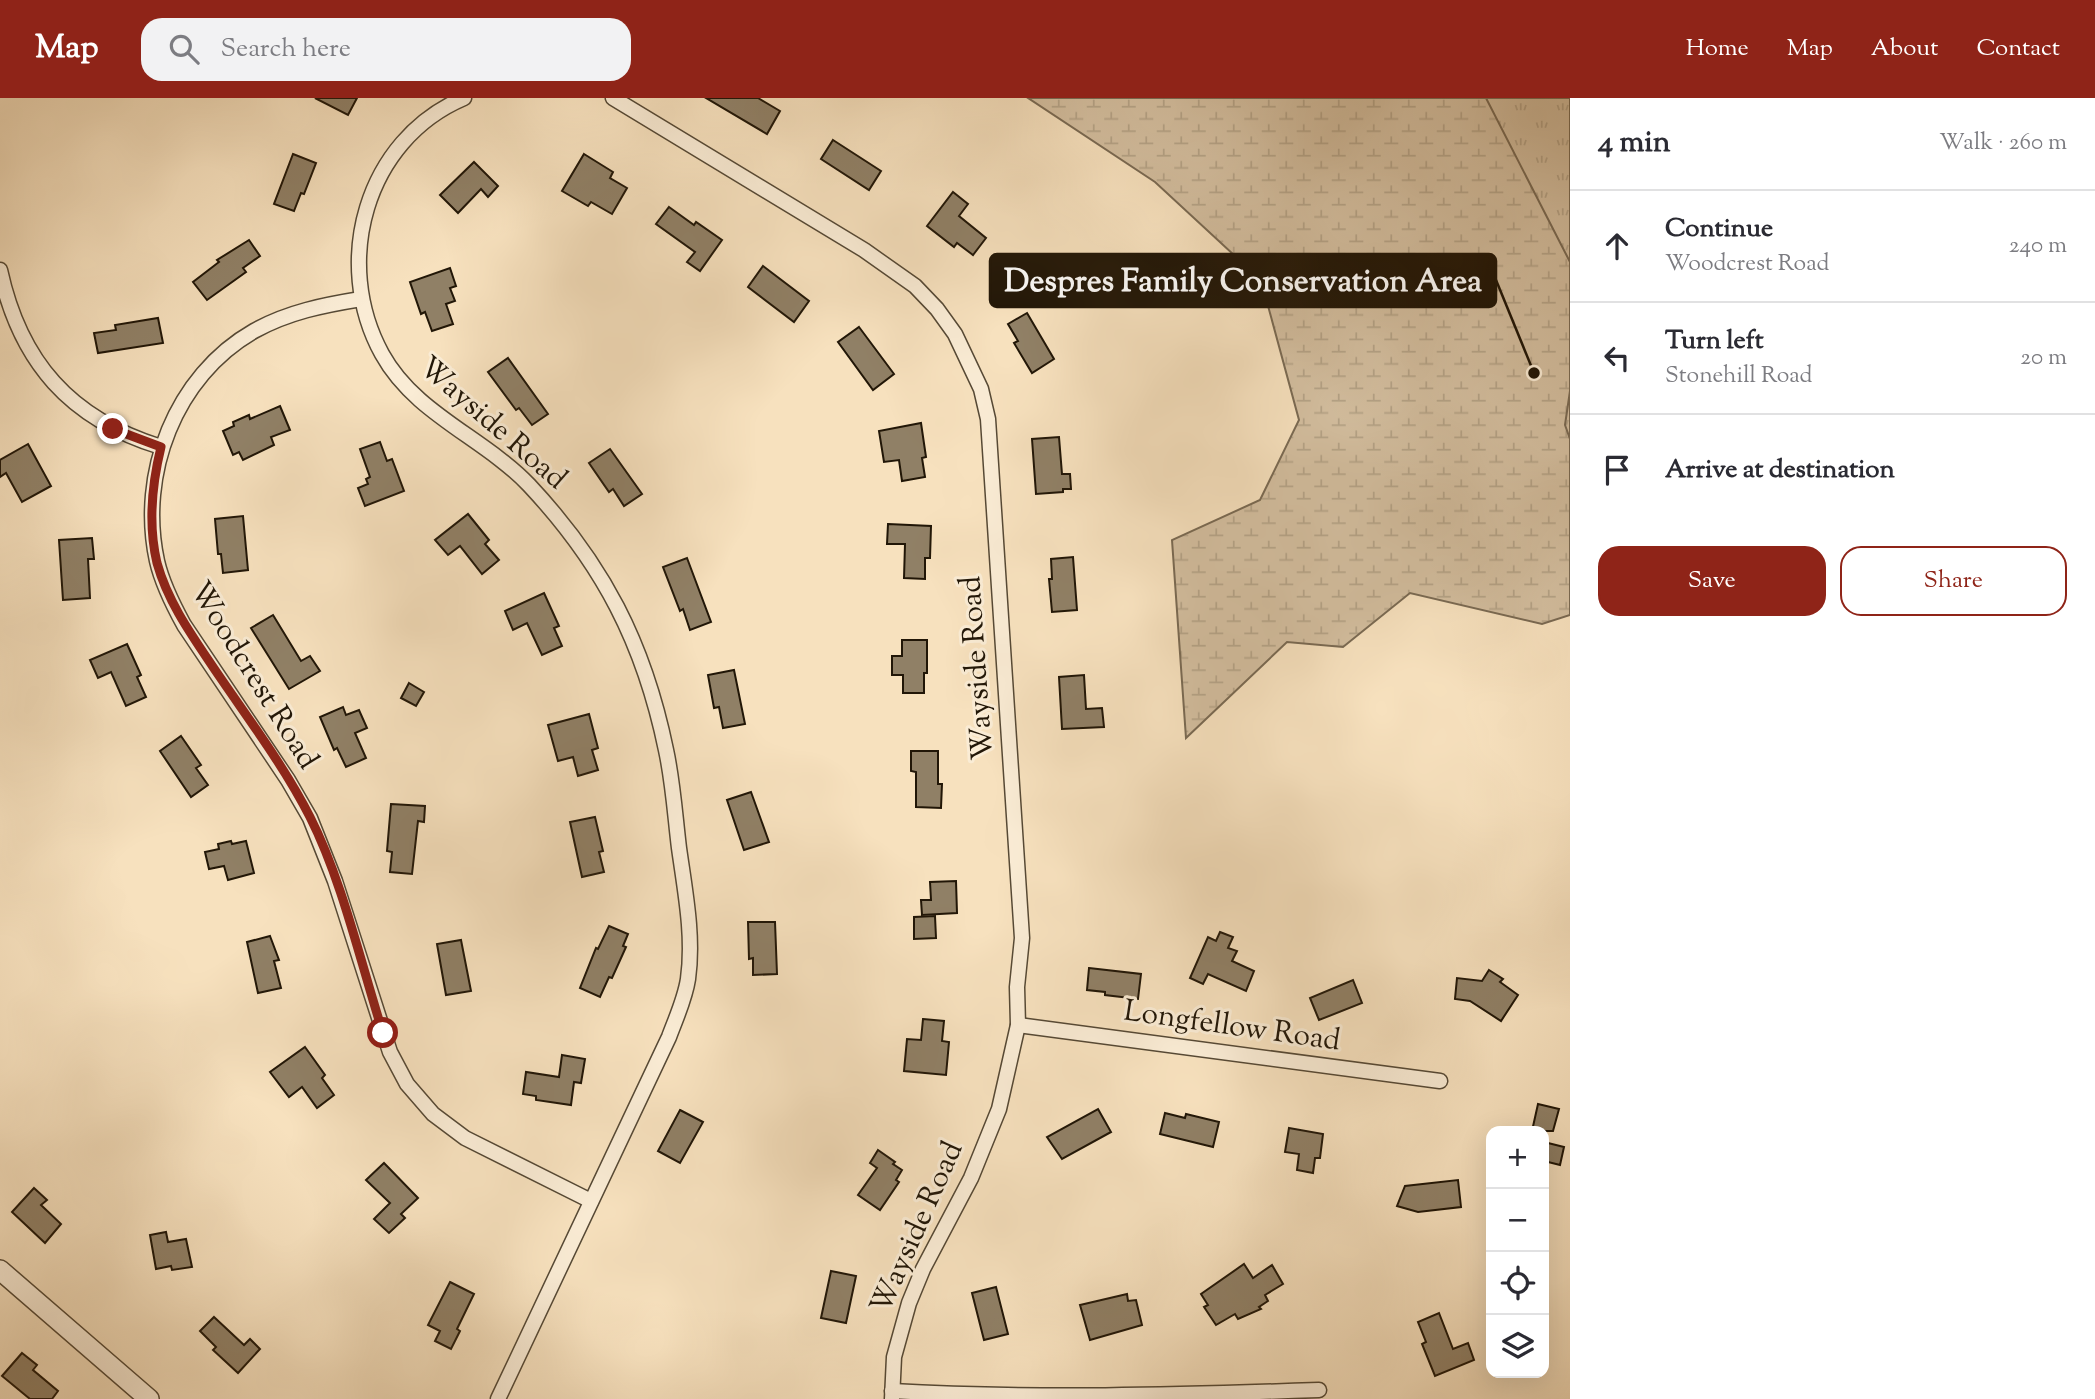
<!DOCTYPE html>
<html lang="en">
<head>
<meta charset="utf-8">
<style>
  body { margin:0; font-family:"Sorts Mill Goudy",serif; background:#f2f2f3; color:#2b2b33 }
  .controls { position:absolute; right:21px; bottom:21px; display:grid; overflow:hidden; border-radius:14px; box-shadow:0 7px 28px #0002 }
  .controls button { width:63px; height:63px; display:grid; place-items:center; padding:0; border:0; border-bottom:2px solid #e1e1e2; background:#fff; color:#2b2b33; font:35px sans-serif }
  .stop { position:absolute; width:21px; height:21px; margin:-16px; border:5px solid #8f2418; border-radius:50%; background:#fff }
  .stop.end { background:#8f2418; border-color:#fff; box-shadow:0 2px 7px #0008 }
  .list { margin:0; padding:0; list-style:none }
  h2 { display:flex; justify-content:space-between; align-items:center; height:91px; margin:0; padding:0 28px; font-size:30px }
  h2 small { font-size:23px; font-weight:400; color:#7c7c81 }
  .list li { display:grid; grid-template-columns:46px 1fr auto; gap:21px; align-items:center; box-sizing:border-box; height:112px; padding:0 28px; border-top:2px solid #e1e1e2 }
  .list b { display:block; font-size:26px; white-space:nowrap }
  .list p { margin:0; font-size:23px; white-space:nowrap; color:#7c7c81 }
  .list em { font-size:23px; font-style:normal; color:#7c7c81 }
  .actions { display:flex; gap:14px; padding:21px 28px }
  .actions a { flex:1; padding:16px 0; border:2px solid #8f2418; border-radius:21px; text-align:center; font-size:24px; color:#8f2418 }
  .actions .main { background:#8f2418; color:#fff }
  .icon { flex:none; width:38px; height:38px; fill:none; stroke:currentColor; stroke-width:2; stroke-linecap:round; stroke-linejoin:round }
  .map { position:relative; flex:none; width:1570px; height:1301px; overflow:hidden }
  header { display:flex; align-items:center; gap:42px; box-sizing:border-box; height:98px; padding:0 35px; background:#8f2418; color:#fff }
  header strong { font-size:33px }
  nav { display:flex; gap:38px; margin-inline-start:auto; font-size:24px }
  .search { width:490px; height:63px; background:#f2f2f3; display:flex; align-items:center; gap:18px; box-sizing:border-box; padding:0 24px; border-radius:21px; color:#7c7c81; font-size:26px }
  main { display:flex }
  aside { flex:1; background:#fff }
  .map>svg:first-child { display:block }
  .grass { fill:url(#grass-tufts); stroke:#7a6a53; stroke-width:2 }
  .wetland { fill:url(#wetland-marsh); stroke:#7a6a53; stroke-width:2 }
  .building { fill:#908066; stroke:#211607; stroke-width:2 }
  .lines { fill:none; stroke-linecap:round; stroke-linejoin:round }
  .minor-casing { stroke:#564935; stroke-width:17 }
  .tertiary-casing { stroke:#564935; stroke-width:22 }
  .minor { stroke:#faecd5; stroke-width:14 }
  .tertiary { stroke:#faecd5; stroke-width:19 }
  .route { stroke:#8f2418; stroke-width:9 }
  .labels { text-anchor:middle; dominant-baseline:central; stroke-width:6; stroke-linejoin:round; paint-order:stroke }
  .street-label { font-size:30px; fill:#211607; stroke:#faecd5 }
  .leader { fill:none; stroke:#211607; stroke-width:2.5 }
  .callout-dot { fill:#211607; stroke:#faecd5; stroke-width:2.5 }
  .callout { fill:#211607; stroke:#211607; stroke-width:2.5 }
  .callout-label { font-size:32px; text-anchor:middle; font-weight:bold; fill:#fff }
</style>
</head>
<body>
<header>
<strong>Map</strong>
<div class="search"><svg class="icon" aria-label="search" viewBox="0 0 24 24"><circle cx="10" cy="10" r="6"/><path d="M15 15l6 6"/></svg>Search here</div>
<nav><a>Home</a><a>Map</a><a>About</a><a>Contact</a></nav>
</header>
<main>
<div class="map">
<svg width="1570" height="1301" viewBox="0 0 1570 1301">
  <defs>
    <pattern id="grass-tufts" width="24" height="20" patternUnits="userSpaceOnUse" patternTransform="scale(1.75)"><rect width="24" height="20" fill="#d3be9f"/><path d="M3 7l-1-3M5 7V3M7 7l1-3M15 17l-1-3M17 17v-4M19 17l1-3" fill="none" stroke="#b5a387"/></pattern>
    <pattern id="wetland-marsh" width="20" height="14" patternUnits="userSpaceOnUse" patternTransform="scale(1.75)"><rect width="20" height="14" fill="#d3be9f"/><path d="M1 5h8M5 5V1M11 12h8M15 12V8" fill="none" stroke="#b5a387"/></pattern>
  </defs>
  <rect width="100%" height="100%" fill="#f7e1be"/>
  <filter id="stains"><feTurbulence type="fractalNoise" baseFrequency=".00286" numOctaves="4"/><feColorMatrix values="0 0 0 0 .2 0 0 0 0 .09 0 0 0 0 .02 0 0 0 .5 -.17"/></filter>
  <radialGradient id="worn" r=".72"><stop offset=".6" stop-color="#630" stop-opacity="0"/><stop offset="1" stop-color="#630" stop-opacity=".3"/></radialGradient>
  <path class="grass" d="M 1349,0 L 1570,0 L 1570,364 Z"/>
  <path class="wetland" d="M 1028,0 L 1486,0 L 1570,164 L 1570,293 L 1565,327 L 1570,341 L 1570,517 L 1542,526 L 1410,495 L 1343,549 L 1287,544 L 1186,640 L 1172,442 L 1260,402 L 1299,322 L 1261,182 L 1155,84 Z"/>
  <g class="building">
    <path d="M 315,0 L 357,0 L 348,17 Z"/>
    <path d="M 706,0 L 758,0 L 780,13 L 767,36 Z"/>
    <path d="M 833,42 L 881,73 L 869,92 L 821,61 Z"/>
    <path d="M 293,56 L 316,65 L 304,96 L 301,95 L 294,113 L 274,106 Z"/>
    <path d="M 584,56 L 613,74 L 610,80 L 627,90 L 612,116 L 591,104 L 588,108 L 562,93 Z"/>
    <path d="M 474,64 L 498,88 L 488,99 L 481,91 L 458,115 L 440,97 Z"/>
    <path d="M 953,94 L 968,106 L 959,118 L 986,140 L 973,157 L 957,145 L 954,149 L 927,128 Z"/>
    <path d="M 669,109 L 694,127 L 696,124 L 722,142 L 700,173 L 687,164 L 695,154 L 656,126 Z"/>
    <path d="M 249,142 L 260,158 L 243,170 L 246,174 L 207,202 L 193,184 L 219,164 L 217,162 Z"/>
    <path d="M 763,168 L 809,203 L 794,224 L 748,189 Z"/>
    <path d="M 450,170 L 456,188 L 450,190 L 455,203 L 446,206 L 453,226 L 432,233 L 425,214 L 421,216 L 410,184 Z"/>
    <path d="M 1027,215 L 1054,261 L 1032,275 L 1014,245 L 1018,243 L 1008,226 Z"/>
    <path d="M 158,220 L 163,245 L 98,255 L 94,235 L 116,232 L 115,227 Z"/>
    <path d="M 859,229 L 894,276 L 873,292 L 838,244 Z"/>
    <path d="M 508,260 L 548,316 L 532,327 L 519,310 L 516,312 L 488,274 Z"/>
    <path d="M 280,308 L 290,332 L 271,339 L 274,347 L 243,362 L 239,354 L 233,357 L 223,333 L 234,328 L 233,324 L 249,317 L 250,321 Z"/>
    <path d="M 921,325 L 926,359 L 922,360 L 925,379 L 902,383 L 899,362 L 884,364 L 879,333 Z"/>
    <path d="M 1059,339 L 1062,376 L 1070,376 L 1071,391 L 1063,391 L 1063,394 L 1036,396 L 1032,341 Z"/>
    <path d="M 380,344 L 387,363 L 392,361 L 404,393 L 365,408 L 358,390 L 368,386 L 366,381 L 370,379 L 360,351 Z"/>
    <path d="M 28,346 L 51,388 L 22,404 L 6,375 L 0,379 L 0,362 Z"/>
    <path d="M 610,351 L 642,396 L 624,408 L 613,391 L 609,394 L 589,365 Z"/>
    <path d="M 468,416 L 489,442 L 485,446 L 499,462 L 482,476 L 460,448 L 448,457 L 435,442 Z"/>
    <path d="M 243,418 L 248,472 L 223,475 L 221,456 L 218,456 L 215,421 Z"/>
    <path d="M 888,426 L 931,428 L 930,460 L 925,460 L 925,481 L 904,480 L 905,446 L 887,446 Z"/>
    <path d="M 92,440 L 94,461 L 88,461 L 90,500 L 63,502 L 59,442 Z"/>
    <path d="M 1073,459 L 1077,512 L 1052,514 L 1049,481 L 1052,481 L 1051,461 Z"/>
    <path d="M 687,460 L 711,524 L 690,532 L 683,511 L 680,513 L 663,469 Z"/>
    <path d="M 544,495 L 559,528 L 554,530 L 562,548 L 542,557 L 527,525 L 513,532 L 505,513 Z"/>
    <path d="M 273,517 L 301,563 L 310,558 L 320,573 L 289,591 L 251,530 Z"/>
    <path d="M 902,542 L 927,542 L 927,575 L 924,575 L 924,595 L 903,595 L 903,577 L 892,577 L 892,558 L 902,558 Z"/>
    <path d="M 127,546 L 141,577 L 137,579 L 146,599 L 126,608 L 111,574 L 98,580 L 90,562 Z"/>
    <path d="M 734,572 L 745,626 L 723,630 L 719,609 L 714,610 L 708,577 Z"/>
    <path d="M 1084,577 L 1086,611 L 1102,610 L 1104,629 L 1062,631 L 1059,579 Z"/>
    <path d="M 409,585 L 424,594 L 416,608 L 401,600 Z"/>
    <path d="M 343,609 L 346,617 L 359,612 L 367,630 L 355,635 L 366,660 L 346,669 L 337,650 L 334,652 L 320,619 Z"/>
    <path d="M 589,616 L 598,650 L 592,652 L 598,672 L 578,678 L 573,659 L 558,663 L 548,627 Z"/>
    <path d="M 181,638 L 201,667 L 196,670 L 208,687 L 191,699 L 160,653 Z"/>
    <path d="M 911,653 L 938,653 L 938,686 L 942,686 L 941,710 L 916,709 L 916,674 L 911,673 Z"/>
    <path d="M 751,694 L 769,744 L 744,752 L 727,702 Z"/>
    <path d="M 391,706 L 425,708 L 424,724 L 418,723 L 412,776 L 390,774 L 392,754 L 387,753 Z"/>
    <path d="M 595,719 L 603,753 L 599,754 L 604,774 L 582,779 L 570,724 Z"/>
    <path d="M 231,743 L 232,746 L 246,743 L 254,775 L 228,782 L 224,768 L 209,771 L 205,754 L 219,751 L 218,746 Z"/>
    <path d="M 956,783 L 957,815 L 922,817 L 921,802 L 931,802 L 930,784 Z"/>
    <path d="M 935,818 L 936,840 L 914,841 L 914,819 Z"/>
    <path d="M 748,824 L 775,824 L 777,876 L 753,877 L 753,860 L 749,861 Z"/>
    <path d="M 609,828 L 628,836 L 623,848 L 626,849 L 612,880 L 609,879 L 600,899 L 580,890 L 596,850 L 598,851 Z"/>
    <path d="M 1220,834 L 1233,839 L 1228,850 L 1237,853 L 1232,863 L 1254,873 L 1246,893 L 1208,876 L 1203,886 L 1190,880 L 1208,839 L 1216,843 Z"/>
    <path d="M 270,838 L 279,862 L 274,863 L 281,890 L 258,895 L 247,844 Z"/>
    <path d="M 461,842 L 471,893 L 446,897 L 437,846 Z"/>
    <path d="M 1089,870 L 1141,876 L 1138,901 L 1105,897 L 1105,894 L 1087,892 Z"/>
    <path d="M 1489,872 L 1503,881 L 1500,884 L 1518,897 L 1501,923 L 1470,903 L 1455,901 L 1457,880 L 1482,883 Z"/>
    <path d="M 1353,882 L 1362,905 L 1319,922 L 1310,900 Z"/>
    <path d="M 923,921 L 944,923 L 942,943 L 949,944 L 946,977 L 904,973 L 907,941 L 921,942 Z"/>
    <path d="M 305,949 L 325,977 L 322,980 L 334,997 L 317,1010 L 302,989 L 289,999 L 270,974 Z"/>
    <path d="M 562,957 L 585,961 L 581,985 L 574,984 L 571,1007 L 536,1002 L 536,998 L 523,996 L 526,974 L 559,979 Z"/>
    <path d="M 1538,1006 L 1559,1011 L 1553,1033 L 1532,1033 Z"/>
    <path d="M 1098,1011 L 1111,1034 L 1062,1061 L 1047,1039 Z"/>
    <path d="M 680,1012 L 703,1024 L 680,1065 L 658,1053 Z"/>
    <path d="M 1165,1015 L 1185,1020 L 1186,1016 L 1219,1024 L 1213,1049 L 1160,1036 Z"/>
    <path d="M 1289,1030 L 1323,1036 L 1320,1060 L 1315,1060 L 1313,1075 L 1297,1072 L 1299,1056 L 1285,1054 Z"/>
    <path d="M 1544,1044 L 1564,1049 L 1560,1067 L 1544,1063 Z"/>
    <path d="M 878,1052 L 895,1064 L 893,1066 L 902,1072 L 896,1082 L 899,1084 L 880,1112 L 858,1097 L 877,1070 L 870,1065 Z"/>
    <path d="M 384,1065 L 418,1100 L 401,1116 L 405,1120 L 389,1135 L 374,1121 L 390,1105 L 366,1082 Z"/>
    <path d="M 1458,1082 L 1461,1109 L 1418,1114 L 1397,1108 L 1405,1088 Z"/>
    <path d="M 34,1090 L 47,1102 L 41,1107 L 61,1126 L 45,1145 L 12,1114 Z"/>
    <path d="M 166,1134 L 168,1144 L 186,1141 L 192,1169 L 172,1172 L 171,1168 L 156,1171 L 150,1137 Z"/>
    <path d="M 1244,1166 L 1253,1180 L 1272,1167 L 1283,1186 L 1265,1197 L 1268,1203 L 1259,1209 L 1261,1211 L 1238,1221 L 1235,1216 L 1216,1227 L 1204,1209 L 1208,1207 L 1201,1196 Z"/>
    <path d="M 831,1173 L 856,1178 L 846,1225 L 821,1220 Z"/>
    <path d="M 450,1184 L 474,1196 L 457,1231 L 460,1233 L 451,1251 L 435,1243 L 440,1233 L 428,1227 Z"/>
    <path d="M 996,1189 L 1008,1236 L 984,1242 L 972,1195 Z"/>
    <path d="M 1127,1196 L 1128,1203 L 1136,1202 L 1142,1227 L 1090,1242 L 1080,1207 Z"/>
    <path d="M 1439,1215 L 1453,1251 L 1468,1245 L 1474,1262 L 1435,1278 L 1422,1246 L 1426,1244 L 1418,1224 Z"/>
    <path d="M 214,1219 L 244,1247 L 250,1241 L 260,1251 L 238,1275 L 213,1252 L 216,1249 L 200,1233 Z"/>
    <path d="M 22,1255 L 37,1267 L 33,1272 L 58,1293 L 52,1301 L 30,1301 L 2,1278 Z"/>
  </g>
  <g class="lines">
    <g class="minor-casing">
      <g id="minor">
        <path d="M 464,0 C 365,42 332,165 382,256 C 415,316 483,339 529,387 C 603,466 644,545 666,652 C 673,684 675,717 679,750 C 685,793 694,838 688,881 C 685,901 676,920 669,939 L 498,1301"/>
        <path d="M 613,0 L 864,152 L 915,188 L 937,211 L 955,236 L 981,291 L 988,321 L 1022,840 L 1017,889 L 1018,927 L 999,1011 L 971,1080 L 923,1171 L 909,1205 L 894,1259 L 892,1301"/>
        <path d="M 0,172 C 20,264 70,321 161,349"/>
        <path d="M 361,201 C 324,207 288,214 254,233 C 175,278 138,376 157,463 C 162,485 173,507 184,527 L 288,682 L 310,720 L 335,783 L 390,954 L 407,986 L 433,1016 L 465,1040 L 591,1103"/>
        <path d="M 1018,927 L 1440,983"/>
        <path d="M 892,1293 C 1034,1301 1177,1297 1319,1292"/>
      </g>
    </g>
    <g class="tertiary-casing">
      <path id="tertiary" d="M 0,1172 L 149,1301"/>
    </g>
    <use href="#minor" class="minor"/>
    <use href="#tertiary" class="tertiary"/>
  </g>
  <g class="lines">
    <path class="route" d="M 113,331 L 161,349 C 152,386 148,427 157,465 C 167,501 188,532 209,563 C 243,614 282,664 310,719 C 342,782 361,866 383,935"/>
  </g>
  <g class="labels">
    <g class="street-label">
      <text transform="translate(492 326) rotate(41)">Wayside Road</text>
      <text transform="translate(978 570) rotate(-94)">Wayside Road</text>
      <text transform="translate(253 578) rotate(58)">Woodcrest Road</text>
      <text transform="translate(1232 929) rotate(8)">Longfellow Road</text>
      <text transform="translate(918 1130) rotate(-66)">Wayside Road</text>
    </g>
  </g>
  <path class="leader" d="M1534 275L1496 182"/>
  <circle class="callout-dot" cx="1534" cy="275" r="7"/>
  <rect class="callout" x="990" y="156" width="506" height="53" rx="7"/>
  <g class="callout-label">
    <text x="1243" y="193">Despres Family Conservation Area</text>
  </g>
  <rect width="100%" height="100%" filter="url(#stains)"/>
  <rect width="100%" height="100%" fill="url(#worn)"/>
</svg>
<div class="controls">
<button>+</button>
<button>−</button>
<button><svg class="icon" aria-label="locate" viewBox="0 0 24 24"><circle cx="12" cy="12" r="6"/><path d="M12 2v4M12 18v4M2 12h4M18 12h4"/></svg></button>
<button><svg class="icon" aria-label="layers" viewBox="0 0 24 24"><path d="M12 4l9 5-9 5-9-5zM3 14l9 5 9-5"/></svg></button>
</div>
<div class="stop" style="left:383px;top:935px"></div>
<div class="stop end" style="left:113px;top:331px"></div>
</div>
<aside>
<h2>4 min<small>Walk · 260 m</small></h2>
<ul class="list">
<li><svg class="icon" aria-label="ahead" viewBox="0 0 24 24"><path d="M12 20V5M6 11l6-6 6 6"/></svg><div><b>Continue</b><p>Woodcrest Road</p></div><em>240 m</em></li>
<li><svg class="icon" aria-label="left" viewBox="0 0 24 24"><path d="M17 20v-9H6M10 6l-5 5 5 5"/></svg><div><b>Turn left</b><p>Stonehill Road</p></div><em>20 m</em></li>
<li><svg class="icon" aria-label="arrive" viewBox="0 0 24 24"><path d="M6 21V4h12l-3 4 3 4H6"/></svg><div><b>Arrive at destination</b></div></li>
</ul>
<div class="actions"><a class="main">Save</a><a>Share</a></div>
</aside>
</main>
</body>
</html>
